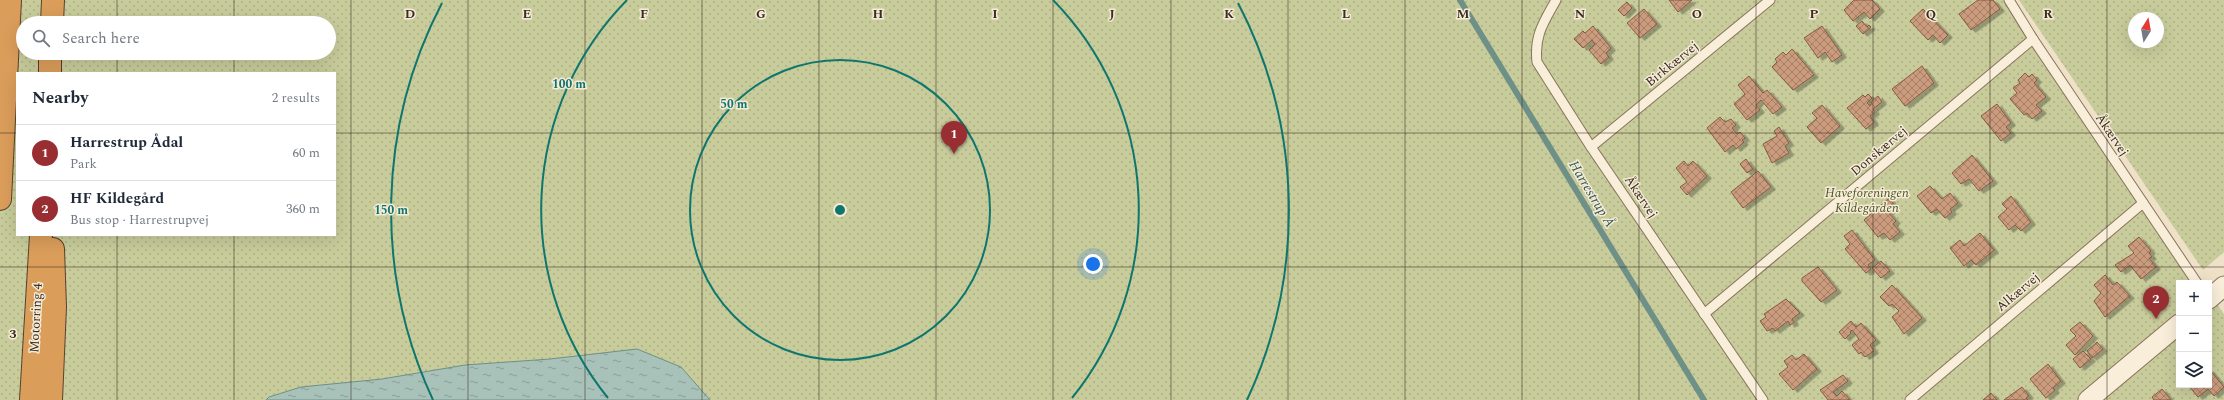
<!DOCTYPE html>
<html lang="en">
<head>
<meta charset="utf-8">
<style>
  body { margin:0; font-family:Spectral,serif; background:#f2f2f3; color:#1f2937 }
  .controls { position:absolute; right:12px; bottom:12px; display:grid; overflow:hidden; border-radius:0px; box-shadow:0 4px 16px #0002 }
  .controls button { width:36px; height:36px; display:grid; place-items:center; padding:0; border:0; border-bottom:1px solid #e0e1e3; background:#fff; color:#1f2937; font:20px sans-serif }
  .compass { position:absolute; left:2128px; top:12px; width:36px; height:36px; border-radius:50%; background:#fff; box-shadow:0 4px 16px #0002; rotate:11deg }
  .you { position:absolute; left:1093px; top:264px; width:14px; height:14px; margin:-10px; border:3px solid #fff; border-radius:50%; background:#1a73e8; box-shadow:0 0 0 6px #1a73e833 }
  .badge { display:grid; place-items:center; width:26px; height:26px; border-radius:50%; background:#982d32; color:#fff; font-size:13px; font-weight:700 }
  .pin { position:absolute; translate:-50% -33px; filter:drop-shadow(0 1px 2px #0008) }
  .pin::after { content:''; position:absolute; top:21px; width:14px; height:12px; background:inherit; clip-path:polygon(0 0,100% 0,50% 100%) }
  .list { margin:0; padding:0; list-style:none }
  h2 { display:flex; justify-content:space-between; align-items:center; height:52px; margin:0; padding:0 16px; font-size:17px }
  h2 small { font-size:13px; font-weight:400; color:#747a83 }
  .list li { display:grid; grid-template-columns:26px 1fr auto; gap:12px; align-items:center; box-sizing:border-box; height:56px; padding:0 16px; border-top:1px solid #e0e1e3 }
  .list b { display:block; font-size:15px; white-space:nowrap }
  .list p { margin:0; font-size:13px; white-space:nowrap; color:#747a83 }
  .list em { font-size:13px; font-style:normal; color:#747a83 }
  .icon { flex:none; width:22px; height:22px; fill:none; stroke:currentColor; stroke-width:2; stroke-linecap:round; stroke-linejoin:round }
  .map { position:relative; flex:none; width:2224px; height:400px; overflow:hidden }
  .search { position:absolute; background:#fff; box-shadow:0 4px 16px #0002; left:16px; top:16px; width:320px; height:44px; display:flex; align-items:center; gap:10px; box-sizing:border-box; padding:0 14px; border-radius:22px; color:#747a83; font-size:15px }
  .panel { position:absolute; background:#fff; box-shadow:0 4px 16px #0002; left:16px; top:72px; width:320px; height:164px; border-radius:0px }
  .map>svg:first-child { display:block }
  .park { fill:url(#park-dots); fill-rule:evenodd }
  .water { fill:url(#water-ripples); stroke:#6e9087 }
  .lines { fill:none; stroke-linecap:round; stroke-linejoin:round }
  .stream { stroke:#6e9087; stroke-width:6 }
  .building { fill:url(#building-cross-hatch); stroke:#885b42; filter:url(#shadow) }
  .lane-casing { stroke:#89735c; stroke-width:11 }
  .street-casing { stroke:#89735c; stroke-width:21 }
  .highway-casing { stroke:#584130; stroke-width:24 }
  .lane { stroke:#f9eeda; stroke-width:9 }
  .street { stroke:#f9eeda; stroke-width:19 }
  .highway { stroke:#db9d5a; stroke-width:22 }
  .grid { fill:none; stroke:#3a2b20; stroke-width:1; stroke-opacity:0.55 }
  .ring { fill:none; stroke:#0f766e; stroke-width:2 }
  .labels { text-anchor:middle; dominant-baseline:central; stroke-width:3; stroke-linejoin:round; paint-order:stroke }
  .street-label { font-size:13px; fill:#3a2b20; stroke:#f5ebd6 }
  .park-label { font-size:13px; font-style:italic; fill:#4c5627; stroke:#f5ebd6 }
  .water-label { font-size:14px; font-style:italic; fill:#2f5955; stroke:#f5ebd6 }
  .grid-label { font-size:13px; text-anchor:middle; font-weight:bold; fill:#3a2b20; stroke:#f5ebd6; stroke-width:3; stroke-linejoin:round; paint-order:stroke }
  .centre { fill:#0f766e; stroke:#f5ebd6; stroke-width:2 }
  .ring-label { font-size:12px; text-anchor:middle; font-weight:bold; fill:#0f766e; stroke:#f5ebd6; stroke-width:3; stroke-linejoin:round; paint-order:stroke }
</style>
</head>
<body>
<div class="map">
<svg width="2224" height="400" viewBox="0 0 2224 400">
  <defs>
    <pattern id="park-dots" width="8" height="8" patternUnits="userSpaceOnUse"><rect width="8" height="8" fill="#c8cc9b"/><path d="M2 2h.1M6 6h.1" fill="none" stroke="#adaf85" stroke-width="1.8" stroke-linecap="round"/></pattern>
    <pattern id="water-ripples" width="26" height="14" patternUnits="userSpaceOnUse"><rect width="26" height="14" fill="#a8c2b9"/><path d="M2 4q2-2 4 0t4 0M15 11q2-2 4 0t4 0" fill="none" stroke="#8a9e96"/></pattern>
    <pattern id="building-cross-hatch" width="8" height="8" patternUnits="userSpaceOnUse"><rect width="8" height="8" fill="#cb9b7d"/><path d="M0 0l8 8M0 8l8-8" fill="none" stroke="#a67f66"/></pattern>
    <filter id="shadow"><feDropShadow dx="4.5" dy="2.5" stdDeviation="0" flood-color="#0004"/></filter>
  </defs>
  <rect width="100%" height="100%" fill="#eee1c7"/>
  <g class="park">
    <path d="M 0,0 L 2013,0 L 2202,283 L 2179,283 L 2179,385 L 2209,385 L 2209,293 L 2224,314 L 2224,400 L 0,400 ZM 23,23 L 329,23 L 329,53 L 23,53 ZM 17,73 L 335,73 L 335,235 L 17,235 Z"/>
    <path d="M 2019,0 L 2224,0 L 2224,252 L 2203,270 ZM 2134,18 L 2158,18 L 2158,42 L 2134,42 Z"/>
  </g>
  <path class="water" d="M 637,349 L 681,367 L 710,400 L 266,400 L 269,397 L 301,387 L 382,379 L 465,365 L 550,359 Z"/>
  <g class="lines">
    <path class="stream" d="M 1460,0 L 1704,400"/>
  </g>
  <g class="building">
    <path d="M 1669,0 L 1692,0 L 1678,12 Z"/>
    <path d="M 1854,0 L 1872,0 L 1880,9 L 1870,19 L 1864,12 L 1853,21 L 1844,10 Z"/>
    <path d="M 1978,0 L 1993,0 L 2000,9 L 1971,30 L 1959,14 Z"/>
    <path d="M 1627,2 L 1632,8 L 1624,16 L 1618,10 Z"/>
    <path d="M 1644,9 L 1657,24 L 1640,38 L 1627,23 Z"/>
    <path d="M 1923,9 L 1948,35 L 1940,43 L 1933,35 L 1928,40 L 1910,21 Z"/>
    <path d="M 1862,21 L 1867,27 L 1869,25 L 1871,27 L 1863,34 L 1856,26 Z"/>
    <path d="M 1593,26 L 1611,48 L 1606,53 L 1609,57 L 1601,64 L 1589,50 L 1595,44 L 1592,40 L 1583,48 L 1574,39 L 1583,31 L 1585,33 Z"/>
    <path d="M 1822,26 L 1842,55 L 1832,62 L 1825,52 L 1818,58 L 1804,38 Z"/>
    <path d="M 1792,49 L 1814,75 L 1793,90 L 1772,67 L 1777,62 L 1775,59 L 1783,52 L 1786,55 Z"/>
    <path d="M 1922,66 L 1934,83 L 1905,106 L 1892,89 Z"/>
    <path d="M 2025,73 L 2029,77 L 2032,74 L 2037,80 L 2034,83 L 2046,97 L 2036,105 L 2042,111 L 2032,119 L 2027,113 L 2024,115 L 2010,99 L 2017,93 L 2013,88 L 2020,83 L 2018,80 Z"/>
    <path d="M 1749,76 L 1763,93 L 1767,90 L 1782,107 L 1773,114 L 1761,100 L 1756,105 L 1760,110 L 1747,120 L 1734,104 L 1745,94 L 1738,85 Z"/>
    <path d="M 1868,94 L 1872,98 L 1867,103 L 1870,106 L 1872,101 L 1878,96 L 1882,102 L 1873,109 L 1875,112 L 1870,116 L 1874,122 L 1866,129 L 1847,108 L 1863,95 L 1865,97 Z"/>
    <path d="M 1997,104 L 2011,123 L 2006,127 L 2011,133 L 2001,141 L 1981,116 Z"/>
    <path d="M 1822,105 L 1840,126 L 1821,143 L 1807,127 L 1817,118 L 1812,113 Z"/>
    <path d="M 1720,117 L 1725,122 L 1731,119 L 1736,125 L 1732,128 L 1737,134 L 1740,132 L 1745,138 L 1742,140 L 1744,142 L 1736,149 L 1733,145 L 1725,152 L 1707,128 Z"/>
    <path d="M 1779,127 L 1789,143 L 1785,146 L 1789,153 L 1772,163 L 1763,144 L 1777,136 L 1774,131 Z"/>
    <path d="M 1972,155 L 1993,181 L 1979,191 L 1969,179 L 1961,184 L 1952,173 Z"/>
    <path d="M 1746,159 L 1753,169 L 1747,173 L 1740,164 Z"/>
    <path d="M 1684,161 L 1688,166 L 1693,161 L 1707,176 L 1687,195 L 1680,187 L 1687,182 L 1676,168 Z"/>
    <path d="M 1758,171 L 1771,187 L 1743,208 L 1731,192 Z"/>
    <path d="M 1930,186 L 1942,199 L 1950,193 L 1958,203 L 1950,209 L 1952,212 L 1945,218 L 1937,209 L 1931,213 L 1917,196 Z"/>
    <path d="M 2011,196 L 2031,222 L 2021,231 L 2015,225 L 2009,230 L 1998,217 L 2007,209 L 2002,204 Z"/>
    <path d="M 1889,198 L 1895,206 L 1888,212 L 1896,221 L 1893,224 L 1900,232 L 1890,240 L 1884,233 L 1878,237 L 1864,220 Z"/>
    <path d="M 1852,230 L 1875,260 L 1868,265 L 1871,269 L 1866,273 L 1845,249 L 1850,244 L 1844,236 Z"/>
    <path d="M 1980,233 L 1994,250 L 1976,265 L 1971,260 L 1964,266 L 1950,248 L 1960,240 L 1964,246 Z"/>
    <path d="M 2139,237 L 2151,251 L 2149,253 L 2152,257 L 2149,258 L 2156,267 L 2141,279 L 2130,265 L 2121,272 L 2115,265 L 2134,253 L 2128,246 Z"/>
    <path d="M 1881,261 L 1890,271 L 1881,278 L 1872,268 Z"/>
    <path d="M 1818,267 L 1837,290 L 1821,302 L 1802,281 L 1802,278 Z"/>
    <path d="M 2105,275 L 2113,285 L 2117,282 L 2130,296 L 2105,317 L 2094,301 L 2101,293 L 2094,285 Z"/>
    <path d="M 1892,285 L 1922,318 L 1904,334 L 1892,317 L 1899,311 L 1892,304 L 1889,306 L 1880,297 Z"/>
    <path d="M 1786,299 L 1800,313 L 1792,319 L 1794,322 L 1790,325 L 1788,321 L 1775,331 L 1773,328 L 1767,331 L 1760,321 L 1766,317 L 1764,314 Z"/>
    <path d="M 1851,321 L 1856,327 L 1861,323 L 1876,340 L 1870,345 L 1874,351 L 1865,357 L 1861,352 L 1859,354 L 1852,345 L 1859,339 L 1852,330 L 1850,332 L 1851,333 L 1845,339 L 1839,332 Z"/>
    <path d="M 2080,322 L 2093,336 L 2075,355 L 2066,345 L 2076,336 L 2070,330 Z"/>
    <path d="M 2097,342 L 2103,349 L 2092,358 L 2087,351 Z"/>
    <path d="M 2083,351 L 2091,359 L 2080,368 L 2073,359 Z"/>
    <path d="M 1804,354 L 1817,369 L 1793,390 L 1779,374 L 1788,367 L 1784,361 L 1792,355 L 1796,360 Z"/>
    <path d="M 2048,364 L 2061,381 L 2053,388 L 2055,390 L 2046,398 L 2030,379 Z"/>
    <path d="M 2209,369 L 2224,387 L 2214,396 L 2208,389 L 2198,397 L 2188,385 L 2209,385 Z"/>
    <path d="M 1843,375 L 1848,381 L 1833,392 L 1837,396 L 1842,391 L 1850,400 L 1828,400 L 1820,390 Z"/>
    <path d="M 2022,387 L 2029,396 L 2026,398 L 2028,400 L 2004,400 Z"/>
    <path d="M 2162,389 L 2171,400 L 2154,400 L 2152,397 Z"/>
    <path d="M 1991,393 L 1997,400 L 1983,400 Z"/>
  </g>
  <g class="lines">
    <g class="lane-casing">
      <g id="lane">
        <path d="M 1556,0 C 1544,22 1534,35 1537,62 L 1591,147 L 1763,400"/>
        <path d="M 2009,0 L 2033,39 L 2197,283"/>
        <path d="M 1591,147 L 1770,0"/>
        <path d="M 1704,314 L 2033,39"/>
        <path d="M 1910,400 L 2143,203"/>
      </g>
    </g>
    <g class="street-casing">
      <g id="street">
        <path d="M 2209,299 L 2224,286"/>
        <path d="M 2088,400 L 2179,324"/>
      </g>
    </g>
    <g class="highway-casing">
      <g id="highway">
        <path d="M 52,23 L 53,0"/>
        <path d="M 50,73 L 50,53"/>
        <path d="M 0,199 L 10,0"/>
        <path d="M 31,400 L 41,235"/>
        <path d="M 51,400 L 55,307 L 53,249"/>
      </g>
    </g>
    <use href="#lane" class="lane"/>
    <use href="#street" class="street"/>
    <use href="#highway" class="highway"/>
  </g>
  <path class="grid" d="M 117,0 L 117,23M 234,0 L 234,23M 351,0 L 351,400M 468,0 L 468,400M 585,0 L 585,400M 702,0 L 702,400M 819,0 L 819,400M 936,0 L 936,400M 1053,0 L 1053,400M 1171,0 L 1171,400M 1288,0 L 1288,400M 1405,0 L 1405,400M 1522,0 L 1522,400M 1639,0 L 1639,400M 1756,0 L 1756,400M 1873,0 L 1873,400M 1990,0 L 1990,400M 2107,0 L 2107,400M 117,53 L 117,73M 234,53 L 234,73M 0,133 L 17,133M 335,133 L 2224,133M 117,235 L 117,400M 234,235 L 234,400M 0,267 L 2224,267"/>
  <g class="ring">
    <circle cx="840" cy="210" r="150"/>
    <path d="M608 398A299 299 0 0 1 627 0M1053 0A299 299 0 0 1 1072 398"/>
    <path d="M433 400A449 449 0 0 1 442 3M1238 3A449 449 0 0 1 1247 400"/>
  </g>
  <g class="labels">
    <g class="street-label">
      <text transform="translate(1672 64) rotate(-39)">Birkkærvej</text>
      <text transform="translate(2112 135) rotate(56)">Åkærvej</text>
      <text transform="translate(1879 151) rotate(-40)">Donskærvej</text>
      <text transform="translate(1641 197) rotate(56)">Åkærvej</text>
      <text transform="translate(2018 292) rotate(-40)">Alkærvej</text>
      <text transform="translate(36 318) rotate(-87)">Motorring 4</text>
    </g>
    <g class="park-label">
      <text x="1867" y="193">Haveforeningen<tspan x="1867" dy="15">Kildegården</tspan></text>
    </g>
    <g class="water-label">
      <text transform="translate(1592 194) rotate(59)">Harrestrup Å</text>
    </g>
  </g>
  <g class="grid-label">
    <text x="410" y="18">D</text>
    <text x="527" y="18">E</text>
    <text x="644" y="18">F</text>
    <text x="761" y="18">G</text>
    <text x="878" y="18">H</text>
    <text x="995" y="18">I</text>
    <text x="1112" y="18">J</text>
    <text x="1229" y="18">K</text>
    <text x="1346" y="18">L</text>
    <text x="1463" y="18">M</text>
    <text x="1580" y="18">N</text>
    <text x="1697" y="18">O</text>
    <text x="1814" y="18">P</text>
    <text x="1931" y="18">Q</text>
    <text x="2048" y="18">R</text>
    <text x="13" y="338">3</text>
  </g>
  <circle cx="840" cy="210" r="6" class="centre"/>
  <g class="ring-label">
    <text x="569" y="88">100 m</text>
    <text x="734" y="108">50 m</text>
    <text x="391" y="214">150 m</text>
  </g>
</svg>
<div class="controls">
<button>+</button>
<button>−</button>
<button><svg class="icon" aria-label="layers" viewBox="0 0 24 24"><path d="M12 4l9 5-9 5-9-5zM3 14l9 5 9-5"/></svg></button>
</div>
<svg class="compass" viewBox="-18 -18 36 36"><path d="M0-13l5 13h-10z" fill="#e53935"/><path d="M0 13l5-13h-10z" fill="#747a83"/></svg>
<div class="you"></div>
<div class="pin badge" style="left:954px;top:154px">1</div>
<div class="pin badge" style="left:2156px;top:319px">2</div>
<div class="search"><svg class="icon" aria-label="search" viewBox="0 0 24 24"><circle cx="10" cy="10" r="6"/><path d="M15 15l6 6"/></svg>Search here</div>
<section class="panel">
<h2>Nearby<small>2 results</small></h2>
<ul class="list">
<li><span class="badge">1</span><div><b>Harrestrup Ådal</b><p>Park</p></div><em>60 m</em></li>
<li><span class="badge">2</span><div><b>HF Kildegård</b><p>Bus stop · Harrestrupvej</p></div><em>360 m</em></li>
</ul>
</section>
</div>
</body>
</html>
